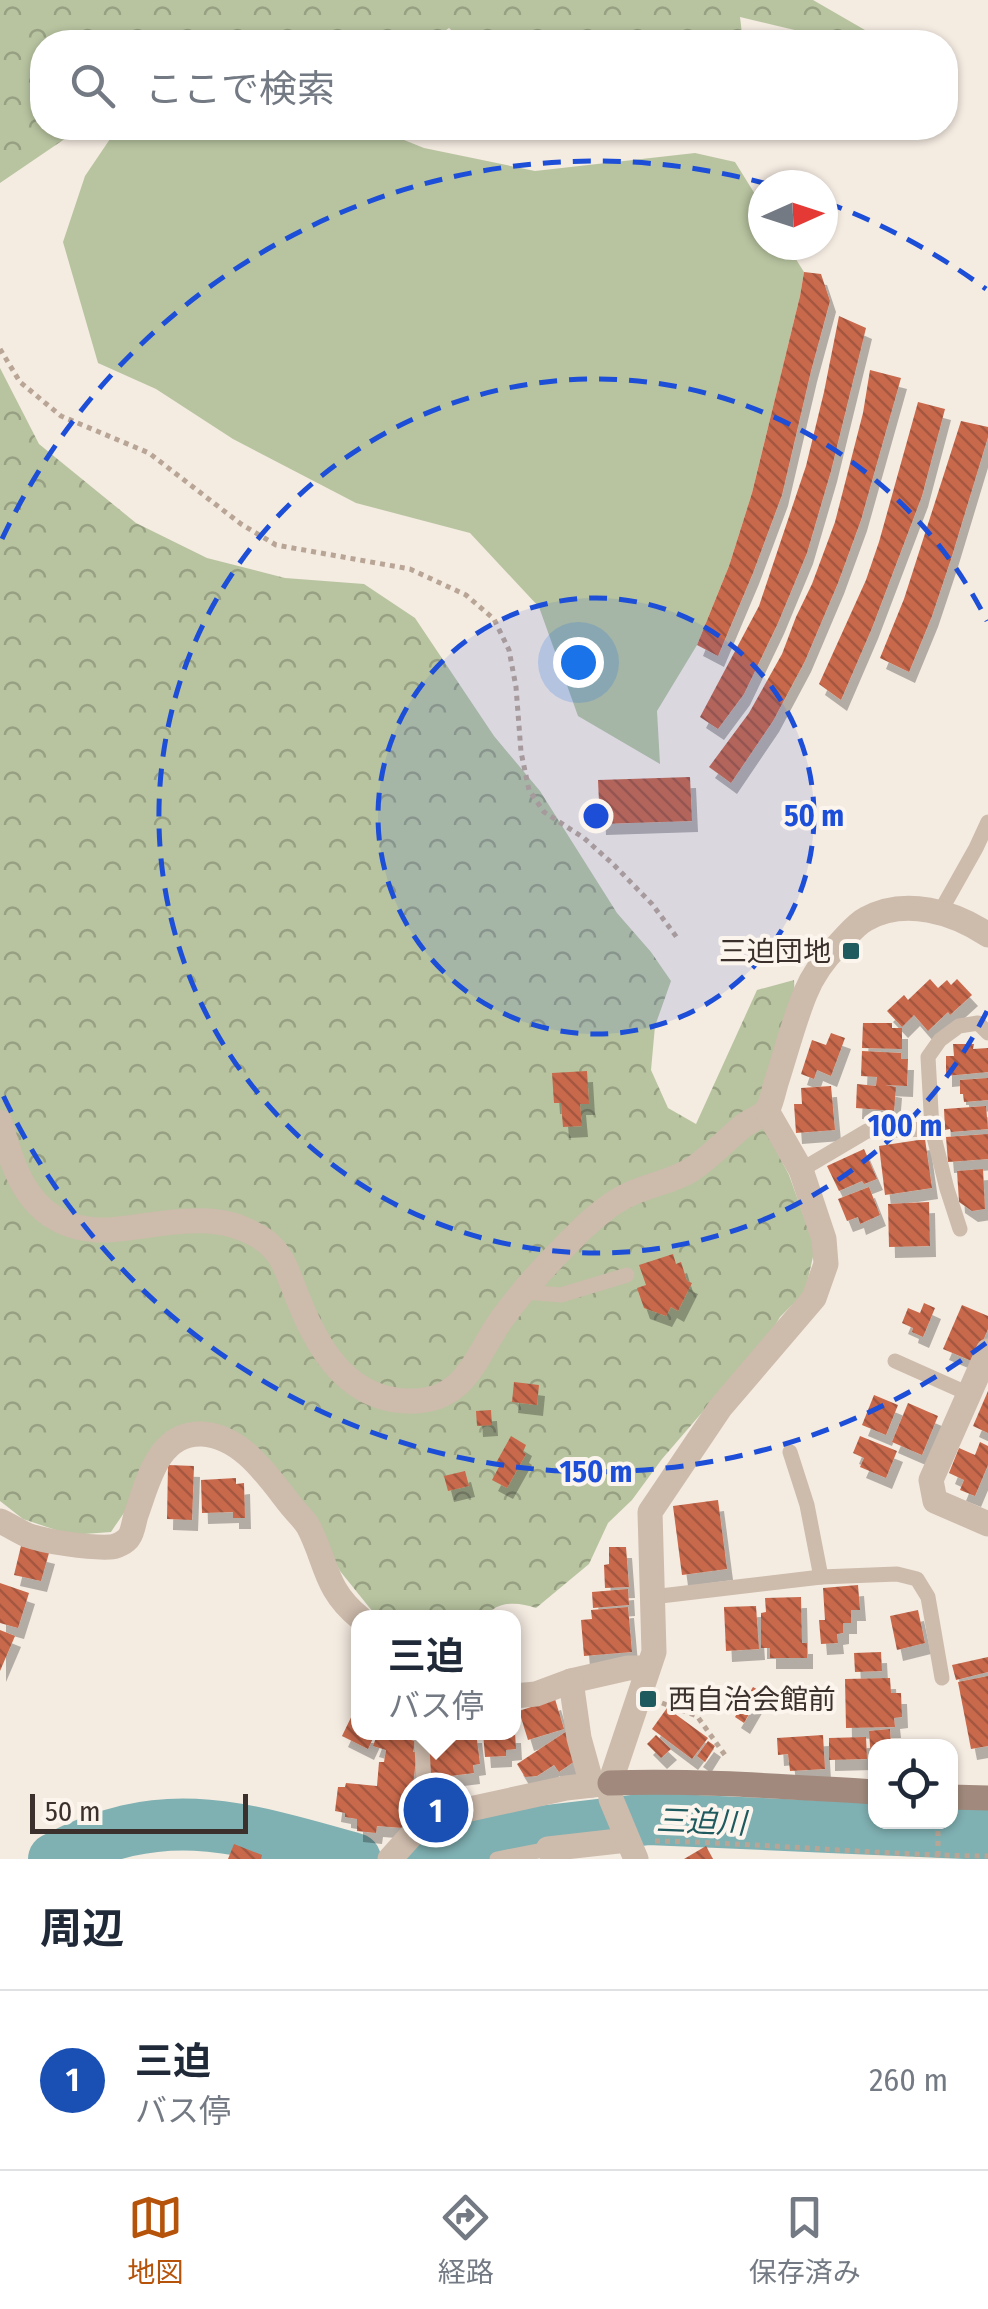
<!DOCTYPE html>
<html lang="ja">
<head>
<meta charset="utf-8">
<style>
  body { margin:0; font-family:"Fira Sans Condensed","Noto Sans JP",sans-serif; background:#f6f6f7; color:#1f2937 }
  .controls { position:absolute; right:30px; bottom:30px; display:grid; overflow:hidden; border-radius:20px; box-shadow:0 2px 8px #0004 }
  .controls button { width:90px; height:90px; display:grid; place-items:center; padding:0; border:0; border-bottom:2px solid #e0e1e3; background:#fff; color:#1f2937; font:50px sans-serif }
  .compass { position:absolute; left:748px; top:170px; width:90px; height:90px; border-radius:50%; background:#fff; box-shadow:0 2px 8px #0004; rotate:87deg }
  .scale { position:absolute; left:30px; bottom:25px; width:218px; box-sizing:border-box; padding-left:10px; border:5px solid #3b302b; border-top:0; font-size:28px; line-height:35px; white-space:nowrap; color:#3b302b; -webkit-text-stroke:8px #fbf5ee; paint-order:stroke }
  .you { position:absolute; left:578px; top:662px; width:35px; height:35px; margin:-25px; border:8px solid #fff; border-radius:50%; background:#1a73e8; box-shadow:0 0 0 15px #1a73e833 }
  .badge { display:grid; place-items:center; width:65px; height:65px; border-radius:50%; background:#b45309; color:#fff; font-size:32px; font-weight:700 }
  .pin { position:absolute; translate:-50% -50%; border:5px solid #fff; box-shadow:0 2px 10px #0006 }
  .popup { position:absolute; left:351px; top:1610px; width:170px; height:130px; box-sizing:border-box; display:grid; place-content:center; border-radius:20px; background:#fff; filter:drop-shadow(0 2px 8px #0005); font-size:32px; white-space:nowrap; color:#747a83 }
  .popup b { font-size:38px; color:#1f2937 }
  .popup::after { content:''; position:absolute; left:50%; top:100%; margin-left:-20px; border:20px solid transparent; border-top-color:#fff }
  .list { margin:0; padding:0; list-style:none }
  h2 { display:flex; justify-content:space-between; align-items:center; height:130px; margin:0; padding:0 40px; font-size:42px }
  h2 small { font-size:32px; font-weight:400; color:#747a83 }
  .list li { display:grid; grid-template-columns:65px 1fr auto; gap:30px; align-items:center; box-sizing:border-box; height:180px; padding:0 40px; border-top:2px solid #e0e1e3 }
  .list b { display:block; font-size:38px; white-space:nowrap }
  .list p { margin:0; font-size:32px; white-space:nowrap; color:#747a83 }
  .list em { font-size:32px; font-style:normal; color:#747a83 }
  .icon { flex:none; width:55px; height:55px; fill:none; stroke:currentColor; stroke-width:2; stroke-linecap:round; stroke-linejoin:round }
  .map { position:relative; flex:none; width:988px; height:1859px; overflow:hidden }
  .search { position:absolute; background:#fff; box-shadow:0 2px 8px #0004; left:30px; right:30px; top:30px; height:110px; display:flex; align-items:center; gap:25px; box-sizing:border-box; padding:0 35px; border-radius:40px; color:#747a83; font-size:38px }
  .sheet { height:310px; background:#fff }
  nav { display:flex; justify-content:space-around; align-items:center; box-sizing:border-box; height:140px; border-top:2px solid #e0e1e3; background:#fff; font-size:28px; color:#747a83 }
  nav a { display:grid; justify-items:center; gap:5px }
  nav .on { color:#b45309 }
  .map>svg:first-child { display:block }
  .forest { fill:url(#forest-crowns) }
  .pitch { fill:#b8c4a0 }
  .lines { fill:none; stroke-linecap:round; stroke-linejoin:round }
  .river { stroke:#7fb0b2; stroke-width:52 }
  .building { fill:url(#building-back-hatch); filter:url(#shadow) }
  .path { stroke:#b9a596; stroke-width:5; stroke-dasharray:5 5; stroke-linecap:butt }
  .lane { stroke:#cdbbac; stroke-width:15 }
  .street { stroke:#cdbbac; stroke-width:25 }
  .secondary { stroke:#a18a7d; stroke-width:25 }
  .ring { fill:none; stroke:#1d4ed8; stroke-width:5; stroke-dasharray:18 12 }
  .poi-dot { fill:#1f5a5e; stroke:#fbf5ee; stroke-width:4 }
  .labels { text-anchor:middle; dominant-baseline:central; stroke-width:8; stroke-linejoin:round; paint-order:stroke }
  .poi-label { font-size:28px; fill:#3b302b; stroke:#fbf5ee; text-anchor:end }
  .water-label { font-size:30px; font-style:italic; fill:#1f5a5e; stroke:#fbf5ee }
  .centre { fill:#1d4ed8; stroke:#fbf5ee; stroke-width:5 }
  .ring-label { font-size:30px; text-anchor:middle; font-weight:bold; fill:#1d4ed8; stroke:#fbf5ee; stroke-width:8; stroke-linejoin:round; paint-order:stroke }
</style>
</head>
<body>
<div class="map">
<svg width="988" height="1859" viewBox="0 0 988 1859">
  <defs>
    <pattern id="forest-crowns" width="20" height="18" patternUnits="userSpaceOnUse" patternTransform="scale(2.5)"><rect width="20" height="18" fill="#b8c4a0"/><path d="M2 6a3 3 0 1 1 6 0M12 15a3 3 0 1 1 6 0" fill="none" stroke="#97a083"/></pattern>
    <pattern id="building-back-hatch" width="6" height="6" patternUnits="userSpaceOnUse" patternTransform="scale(2.5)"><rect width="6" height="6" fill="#c8694b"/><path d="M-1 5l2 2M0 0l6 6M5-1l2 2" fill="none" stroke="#a4573f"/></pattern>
    <filter id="shadow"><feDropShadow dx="6" dy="11" stdDeviation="0" flood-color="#0004"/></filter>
  </defs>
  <rect width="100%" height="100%" fill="#f4ebe1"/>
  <g class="forest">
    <path d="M 0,0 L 813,0 L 865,30 L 862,42 L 821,42 L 803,32 L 740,17 L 743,42 L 464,42 L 449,28 L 429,42 L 42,42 L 42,128 L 90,128 L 69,136 L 0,183 Z"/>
    <path d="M 0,368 L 39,444 L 136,523 L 207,558 L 285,578 L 364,584 L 415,618 L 494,736 L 540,791 L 617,913 L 651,952 L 671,981 L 655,1026 L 651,1070 L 668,1108 L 696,1124 L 757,990 L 794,980 L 795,1001 L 765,1129 L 789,1175 L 815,1248 L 805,1292 L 780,1317 L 762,1348 L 730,1380 L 662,1459 L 632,1500 L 608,1523 L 589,1564 L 536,1608 C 521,1603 505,1601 492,1610 L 491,1617 L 377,1617 L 340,1571 L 325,1544 L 199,1423 C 153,1422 148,1465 132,1499 C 127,1510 118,1521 111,1532 L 71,1535 L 23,1519 L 0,1501 Z"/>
  </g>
  <path class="pitch" d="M 133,128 L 374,128 L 424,148 L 535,171 L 695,153 L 735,162 L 763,207 L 763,245 L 787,245 L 804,272 L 800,296 L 752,493 L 729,566 L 697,645 L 657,711 L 660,764 L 578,716 L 539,607 L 470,533 L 356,503 L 233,439 L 156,389 L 98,363 L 63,242 L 85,176 L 110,139 Z"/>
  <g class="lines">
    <g class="river">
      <path d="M 54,1859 C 164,1800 243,1828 355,1859"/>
      <path d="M 418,1859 L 530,1833 L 649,1819 L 988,1834"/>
    </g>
  </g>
  <g class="building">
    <path d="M 804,272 L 821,274 L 830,301 L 811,371 L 782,495 L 753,573 L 718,656 L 697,645 L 729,566 L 752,493 L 800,296 Z"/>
    <path d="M 839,316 L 866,328 L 831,471 L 807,553 L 778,623 L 744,694 L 718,729 L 700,717 L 759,606 L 806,466 L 824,392 Z"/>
    <path d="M 870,370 L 901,378 L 861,520 L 838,583 L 805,661 L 773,721 L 731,783 L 709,767 L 749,713 L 782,654 L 796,617 L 812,584 L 835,522 L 863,413 Z"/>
    <path d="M 918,402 L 945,409 L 922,496 L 872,628 L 841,700 L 819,684 L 866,580 L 879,542 Z"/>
    <path d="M 961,421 L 988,427 L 988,437 L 952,556 L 932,616 L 909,672 L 880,658 L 904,599 Z"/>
    <path d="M 690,777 L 692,821 L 600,824 L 598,780 Z"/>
    <path d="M 930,979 L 938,988 L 947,980 L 951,985 L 957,979 L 972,995 L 950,1015 L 948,1012 L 928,1031 L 914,1015 L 902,1027 L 887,1011 L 904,995 L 908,1000 Z"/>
    <path d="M 863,1023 L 892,1023 L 892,1028 L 902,1028 L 902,1049 L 862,1048 Z"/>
    <path d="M 831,1033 L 845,1038 L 831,1076 L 817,1070 L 814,1079 L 801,1074 L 812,1040 L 826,1045 Z"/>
    <path d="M 953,1044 L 974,1044 L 973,1049 L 988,1048 L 988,1072 L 946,1076 L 946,1056 L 954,1056 Z"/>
    <path d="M 862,1051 L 901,1053 L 901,1059 L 908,1059 L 907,1086 L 885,1085 L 896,1087 L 894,1111 L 856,1108 L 857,1084 L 876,1086 L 877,1077 L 861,1076 Z"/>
    <path d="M 587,1071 L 589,1104 L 580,1104 L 582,1126 L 563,1127 L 561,1103 L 554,1103 L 552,1073 Z"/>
    <path d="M 988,1078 L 988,1100 L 964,1102 L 963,1094 L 960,1094 L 960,1080 Z"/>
    <path d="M 831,1086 L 835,1130 L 796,1133 L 794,1104 L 802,1104 L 801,1088 Z"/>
    <path d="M 986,1106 L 988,1129 L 951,1132 L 950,1129 L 945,1130 L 944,1109 Z"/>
    <path d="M 988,1134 L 988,1159 L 948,1162 L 946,1137 Z"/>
    <path d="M 925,1139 L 932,1188 L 885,1195 L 879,1146 Z"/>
    <path d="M 864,1149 L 877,1179 L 864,1184 L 862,1181 L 839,1191 L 827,1166 Z"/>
    <path d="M 983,1169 L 985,1209 L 972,1211 L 959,1202 L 957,1171 Z"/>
    <path d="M 869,1187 L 880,1215 L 860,1224 L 858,1217 L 847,1221 L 838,1199 Z"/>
    <path d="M 929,1202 L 930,1246 L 889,1247 L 888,1204 Z"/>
    <path d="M 673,1254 L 676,1264 L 681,1262 L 687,1281 L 692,1283 L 678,1311 L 671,1307 L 666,1316 L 644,1308 L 637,1288 L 646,1285 L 639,1265 Z"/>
    <path d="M 924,1303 L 935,1308 L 923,1337 L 912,1332 L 913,1328 L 902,1323 L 908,1308 L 920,1313 Z"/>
    <path d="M 962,1305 L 988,1316 L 988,1329 L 974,1362 L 943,1349 Z"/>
    <path d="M 514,1382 L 539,1385 L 537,1405 L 512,1402 Z"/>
    <path d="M 988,1391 L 988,1433 L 973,1426 Z"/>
    <path d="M 874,1395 L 898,1405 L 886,1435 L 862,1425 Z"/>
    <path d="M 908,1403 L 938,1416 L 922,1455 L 892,1442 Z"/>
    <path d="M 491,1410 L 492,1425 L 477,1426 L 476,1411 Z"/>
    <path d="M 511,1436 L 526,1445 L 523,1452 L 526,1454 L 507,1488 L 492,1480 L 500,1465 L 496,1463 Z"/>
    <path d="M 860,1436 L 897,1451 L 886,1478 L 860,1467 L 864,1458 L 853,1453 Z"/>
    <path d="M 980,1442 L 988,1446 L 988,1465 L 975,1496 L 960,1490 L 964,1480 L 949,1473 L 959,1448 L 975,1455 Z"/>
    <path d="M 168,1465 L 194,1466 L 192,1520 L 167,1519 Z"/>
    <path d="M 465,1471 L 469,1486 L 448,1491 L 444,1476 Z"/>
    <path d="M 236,1478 L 236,1484 L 244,1483 L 245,1518 L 233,1518 L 233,1512 L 202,1513 L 201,1480 Z"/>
    <path d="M 718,1500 L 727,1569 L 682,1575 L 673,1506 Z"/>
    <path d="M 21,1546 L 49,1553 L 41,1581 L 14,1575 Z"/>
    <path d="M 609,1547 L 626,1547 L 629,1587 L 605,1588 L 604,1565 L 609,1564 Z"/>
    <path d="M 0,1583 L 29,1593 L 18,1628 L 0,1623 Z"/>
    <path d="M 858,1585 L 860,1610 L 851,1610 L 851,1623 L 843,1623 L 843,1633 L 837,1634 L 838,1643 L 821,1644 L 819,1620 L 825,1620 L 823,1588 Z"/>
    <path d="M 628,1589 L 629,1605 L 593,1608 L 592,1592 Z"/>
    <path d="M 801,1597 L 802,1643 L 807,1643 L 807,1658 L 770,1658 L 770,1648 L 761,1648 L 761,1613 L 766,1612 L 765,1598 Z"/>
    <path d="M 756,1606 L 759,1649 L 726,1651 L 724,1607 Z"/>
    <path d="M 628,1607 L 632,1652 L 584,1656 L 581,1620 L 592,1619 L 591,1610 Z"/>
    <path d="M 918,1610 L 925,1643 L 897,1650 L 890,1616 Z"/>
    <path d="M 0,1630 L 15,1636 L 0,1671 Z"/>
    <path d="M 881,1652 L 882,1671 L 855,1672 L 854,1653 Z"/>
    <path d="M 988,1657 L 988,1672 L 956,1680 L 952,1665 Z"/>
    <path d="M 988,1676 L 988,1746 L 971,1749 L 958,1682 Z"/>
    <path d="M 890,1678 L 891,1693 L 901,1693 L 902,1717 L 894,1718 L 895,1727 L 846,1728 L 845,1679 Z"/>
    <path d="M 753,1687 L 762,1692 L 744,1723 L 735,1717 Z"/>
    <path d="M 555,1699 L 564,1729 L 528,1740 L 519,1711 Z"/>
    <path d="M 358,1703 L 358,1732 L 376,1732 L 368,1749 L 342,1736 Z"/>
    <path d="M 667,1708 L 708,1738 L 692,1759 L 652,1729 Z"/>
    <path d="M 890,1729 L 891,1746 L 876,1746 L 876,1760 L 871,1760 L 869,1731 Z"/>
    <path d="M 567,1731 L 575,1761 L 559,1772 L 554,1765 L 537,1776 L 525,1777 L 517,1764 Z"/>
    <path d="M 378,1732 L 412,1732 L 411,1740 L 415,1741 L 413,1752 L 417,1752 L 408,1825 L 404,1824 L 403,1828 L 377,1826 L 376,1833 L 357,1831 L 357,1819 L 345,1817 L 345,1813 L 335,1811 L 338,1787 L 345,1787 L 346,1783 L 377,1786 L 379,1762 L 384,1762 L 386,1750 L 373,1746 Z"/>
    <path d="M 446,1732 L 476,1732 L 480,1764 L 473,1765 L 474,1773 L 434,1778 L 434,1773 L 429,1774 L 426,1749 L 432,1748 L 431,1737 L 446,1735 Z"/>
    <path d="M 483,1732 L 515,1732 L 516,1749 L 506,1750 L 506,1756 L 485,1757 Z"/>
    <path d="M 656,1735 L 671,1749 L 661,1758 L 647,1744 Z"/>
    <path d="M 823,1735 L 825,1769 L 790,1771 L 788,1754 L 778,1755 L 777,1738 Z"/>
    <path d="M 866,1737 L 867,1759 L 829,1760 L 829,1738 Z"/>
    <path d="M 708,1741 L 715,1746 L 705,1762 L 697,1756 Z"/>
    <path d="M 234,1844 L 262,1855 L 261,1859 L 228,1859 Z"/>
    <path d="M 706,1846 L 713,1859 L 684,1859 Z"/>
  </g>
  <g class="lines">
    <g class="path">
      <path d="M 0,349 L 20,382 L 61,416 L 149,453 L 241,524 L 276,545 L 410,569 L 466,595 L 494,619 L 509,650 L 516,687 L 521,752 L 529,790 L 544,812 L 584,838 L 614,865 L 652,904 L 678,939"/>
      <path d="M 662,1703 L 697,1716 L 727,1758"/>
      <path d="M 655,1841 C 766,1843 877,1855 988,1856"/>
      <path d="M 938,1856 L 938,1822"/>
    </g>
    <g class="lane">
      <path d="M 940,912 L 976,848 L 988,822"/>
      <path d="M 801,1170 L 867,1131 L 932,1129"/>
      <path d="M 960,1229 L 947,1189 L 932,1129 L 928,1057 L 940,1040 L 959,1026 L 978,1023 L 988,1033"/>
      <path d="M 525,1292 L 561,1295 L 627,1275"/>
      <path d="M 895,1361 L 969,1394"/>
      <path d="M 821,1577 L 897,1574 L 917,1579 L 928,1597 L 942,1678"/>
      <path d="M 652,1597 L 821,1577 L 807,1505 L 790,1452"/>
      <path d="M 417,1829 L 424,1781 L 421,1732"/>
      <path d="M 497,1859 L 548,1849 L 551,1855"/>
    </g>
    <g class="street">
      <path d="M 0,1122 C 15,1176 32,1226 97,1230 C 114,1231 133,1227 150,1225 C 172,1222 196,1219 218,1222 C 235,1224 260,1234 272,1247 C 286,1261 291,1283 299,1301 C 320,1354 352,1404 416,1401 C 469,1399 479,1348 504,1316 C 523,1290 546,1265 569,1242 C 583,1227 609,1203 628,1195 C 648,1185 671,1182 691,1170 C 710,1157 725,1141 743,1126 C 750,1121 763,1116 768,1109 C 772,1101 774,1089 777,1080 C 786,1052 794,1021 805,994 C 813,974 824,959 839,944 C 847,936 856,924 866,919 C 905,897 954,912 988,935"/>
      <path d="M 988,1351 L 931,1480 L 935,1501 L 988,1524"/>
      <path d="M 0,1521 C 9,1525 18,1531 27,1535 C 46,1542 89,1548 110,1547 C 116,1547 126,1542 129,1537 C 133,1532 134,1521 136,1515 C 148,1482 158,1432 202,1434 C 241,1436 267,1475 289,1503 C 295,1511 303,1518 308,1526 C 327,1562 324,1589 360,1618"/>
      <path d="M 571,1681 L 628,1668 L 648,1668"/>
      <path d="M 514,1696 L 536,1694 L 571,1681 L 579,1738 L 592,1785"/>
      <path d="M 548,1849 L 627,1840"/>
      <path d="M 390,1859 L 417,1829 L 435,1819 L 456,1812 L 566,1788 L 610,1783"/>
      <path d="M 636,1859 L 611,1799 L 610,1783 L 654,1652 L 650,1512 L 720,1408 L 814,1298 L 826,1264 L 824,1239 L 801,1170 L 767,1111"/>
    </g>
    <g class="secondary">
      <path d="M 610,1783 C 699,1780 787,1787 876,1792"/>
      <path d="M 950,1797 L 988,1798"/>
    </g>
  </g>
  <circle cx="596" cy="816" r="218" fill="#1d4ed8" fill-opacity=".12"/>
  <g class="ring">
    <circle cx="596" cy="816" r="218"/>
    <path d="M987 1011A437 437 0 1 1 987 621"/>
    <path d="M986 1343A655 655 0 0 1 2 1093M2 539A655 655 0 0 1 771 185M825 202A655 655 0 0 1 986 289"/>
  </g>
  <g class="poi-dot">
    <rect x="841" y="941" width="20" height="20" rx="5"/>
    <rect x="638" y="1689" width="20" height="20" rx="5"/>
  </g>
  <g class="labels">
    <g class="poi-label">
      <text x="831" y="951">三迫団地</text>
      <text x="668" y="1699" text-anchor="start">西自治会館前</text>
    </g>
    <g class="water-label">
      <text transform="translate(701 1822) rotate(2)">三迫川</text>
    </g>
  </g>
  <circle cx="596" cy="816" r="15" class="centre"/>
  <g class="ring-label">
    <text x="814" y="826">50 m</text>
    <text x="905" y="1136">100 m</text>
    <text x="596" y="1482">150 m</text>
  </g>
</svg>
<div class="controls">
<button><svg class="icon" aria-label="locate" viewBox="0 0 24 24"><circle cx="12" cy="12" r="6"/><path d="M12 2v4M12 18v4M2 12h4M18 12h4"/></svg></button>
</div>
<svg class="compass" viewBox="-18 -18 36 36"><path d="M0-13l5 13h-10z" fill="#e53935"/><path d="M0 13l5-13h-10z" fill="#747a83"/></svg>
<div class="scale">50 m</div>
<div class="you"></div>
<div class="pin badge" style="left:436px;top:1810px;background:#1a4fb4">1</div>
<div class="popup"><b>三迫</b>バス停</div>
<div class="search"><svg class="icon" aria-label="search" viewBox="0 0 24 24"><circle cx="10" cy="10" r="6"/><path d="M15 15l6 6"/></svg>ここで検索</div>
</div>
<section class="sheet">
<h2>周辺<small></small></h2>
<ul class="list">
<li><span class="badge" style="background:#1a4fb4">1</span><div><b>三迫</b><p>バス停</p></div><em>260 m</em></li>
</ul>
</section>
<nav>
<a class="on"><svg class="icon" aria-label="map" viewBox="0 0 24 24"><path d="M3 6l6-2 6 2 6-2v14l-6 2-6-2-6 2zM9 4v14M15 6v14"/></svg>地図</a>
<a><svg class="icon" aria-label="directions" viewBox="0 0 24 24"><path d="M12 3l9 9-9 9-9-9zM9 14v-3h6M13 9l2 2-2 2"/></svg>経路</a>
<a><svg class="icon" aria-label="saved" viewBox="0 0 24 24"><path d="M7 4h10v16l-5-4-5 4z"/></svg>保存済み</a>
</nav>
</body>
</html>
